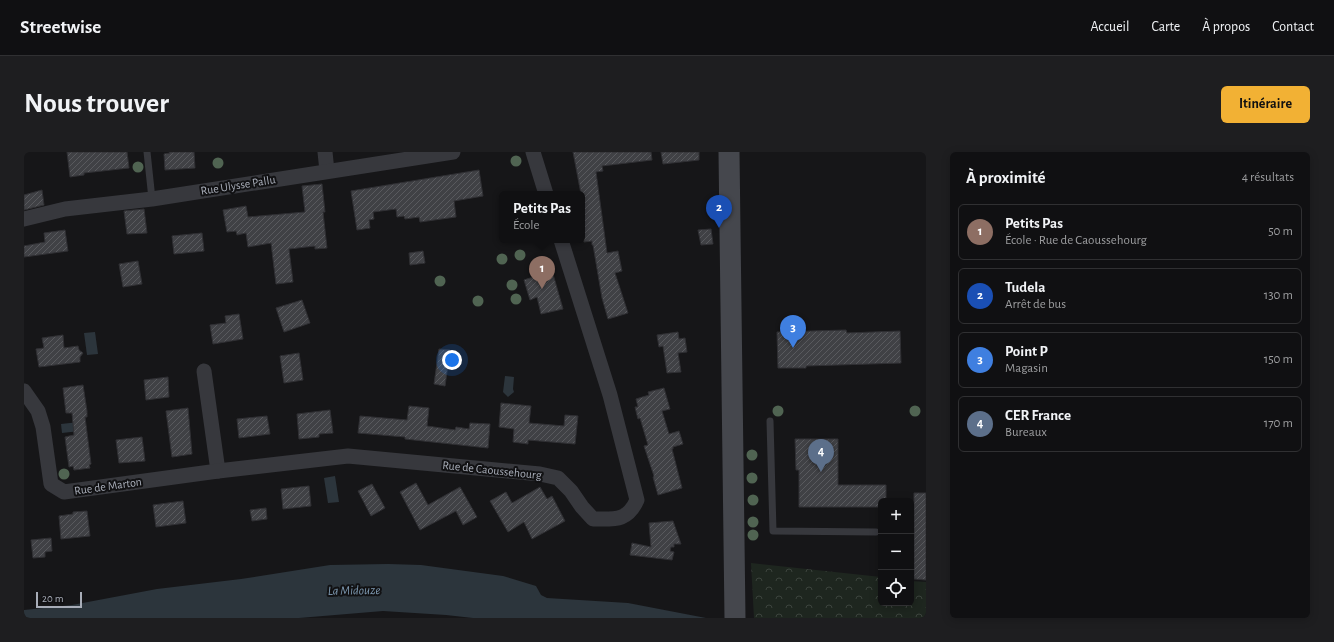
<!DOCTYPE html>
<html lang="fr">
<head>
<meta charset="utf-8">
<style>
  body { margin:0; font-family:"Alegreya Sans",sans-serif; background:#1e1e20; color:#f1f3f6 }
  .controls { position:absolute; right:12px; bottom:12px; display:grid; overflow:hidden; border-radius:6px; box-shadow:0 2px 10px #0003 }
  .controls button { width:36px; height:36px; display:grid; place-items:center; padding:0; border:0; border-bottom:1px solid #303032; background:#101012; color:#f1f3f6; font:20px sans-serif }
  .scale { position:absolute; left:12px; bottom:10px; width:46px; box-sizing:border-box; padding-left:4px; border:2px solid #a8adb8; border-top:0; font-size:11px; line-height:14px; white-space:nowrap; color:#a8adb8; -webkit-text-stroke:3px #111113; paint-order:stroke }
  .you { position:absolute; left:428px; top:208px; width:14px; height:14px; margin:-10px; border:3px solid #fff; border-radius:50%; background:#1a73e8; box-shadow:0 0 0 6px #1a73e833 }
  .badge { display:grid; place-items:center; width:26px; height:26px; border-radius:50%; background:#f2b134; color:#fff; font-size:13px; font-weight:700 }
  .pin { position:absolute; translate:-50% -33px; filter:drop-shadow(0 1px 2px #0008) }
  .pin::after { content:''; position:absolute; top:21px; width:14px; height:12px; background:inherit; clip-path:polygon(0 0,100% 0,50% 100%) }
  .popup { position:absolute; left:475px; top:39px; width:86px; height:52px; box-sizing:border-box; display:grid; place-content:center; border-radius:6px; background:#101012; filter:drop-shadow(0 1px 3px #0005); font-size:13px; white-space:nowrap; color:#9c9d9f }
  .popup b { font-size:15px; color:#f1f3f6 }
  .popup::after { content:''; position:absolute; left:50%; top:100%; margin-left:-8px; border:8px solid transparent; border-top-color:#101012 }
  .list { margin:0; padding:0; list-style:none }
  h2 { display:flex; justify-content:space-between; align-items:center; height:52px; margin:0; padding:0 16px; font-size:17px }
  h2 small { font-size:13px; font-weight:400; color:#9c9d9f }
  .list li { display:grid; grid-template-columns:26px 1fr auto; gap:12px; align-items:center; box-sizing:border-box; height:56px; margin:0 8px 8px; padding:0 8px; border:1px solid #303032; border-radius:6px }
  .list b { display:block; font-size:15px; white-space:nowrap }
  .list p { margin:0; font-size:13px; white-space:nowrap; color:#9c9d9f }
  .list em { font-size:13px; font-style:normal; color:#9c9d9f }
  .icon { flex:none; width:22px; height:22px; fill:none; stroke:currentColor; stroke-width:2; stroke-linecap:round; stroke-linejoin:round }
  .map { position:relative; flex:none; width:902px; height:466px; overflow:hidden; border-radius:6px }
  header { display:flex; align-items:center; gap:24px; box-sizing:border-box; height:56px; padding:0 20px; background:#101012; border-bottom:1px solid #303032 }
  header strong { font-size:19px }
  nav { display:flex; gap:22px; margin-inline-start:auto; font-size:14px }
  .intro { display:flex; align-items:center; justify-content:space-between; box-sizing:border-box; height:96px; padding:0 24px }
  h1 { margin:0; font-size:28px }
  .button { padding:10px 18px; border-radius:6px; background:#f2b134; color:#111; font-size:14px; font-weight:700 }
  main { display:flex; gap:24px; padding:0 24px }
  aside { flex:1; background:#101012; border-radius:6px; box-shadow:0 2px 10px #0003 }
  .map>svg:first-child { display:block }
  .forest { fill:url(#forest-crowns) }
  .water { fill:#2c353c }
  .building { fill:url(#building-hatch); stroke:#303034 }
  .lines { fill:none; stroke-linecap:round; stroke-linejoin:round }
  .lane { stroke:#37383d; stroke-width:7 }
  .street { stroke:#37383d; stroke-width:15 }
  .secondary { stroke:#45474d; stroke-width:21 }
  .tree { fill:#506452 }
  .labels { text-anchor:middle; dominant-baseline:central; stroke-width:4; stroke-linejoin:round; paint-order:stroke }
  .street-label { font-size:12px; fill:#a8adb8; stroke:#111113 }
  .water-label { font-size:13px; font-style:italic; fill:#7f9bb3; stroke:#111113 }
</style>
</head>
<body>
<header>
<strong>Streetwise</strong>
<nav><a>Accueil</a><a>Carte</a><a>À propos</a><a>Contact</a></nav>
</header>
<div class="intro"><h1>Nous trouver</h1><a class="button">Itinéraire</a></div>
<main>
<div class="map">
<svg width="902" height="466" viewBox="0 0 902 466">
  <defs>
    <pattern id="forest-crowns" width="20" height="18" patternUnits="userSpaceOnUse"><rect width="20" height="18" fill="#1e261f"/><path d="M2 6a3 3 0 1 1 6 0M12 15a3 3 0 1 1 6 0" fill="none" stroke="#3c433d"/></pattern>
    <pattern id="building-hatch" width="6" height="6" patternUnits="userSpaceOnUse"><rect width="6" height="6" fill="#404145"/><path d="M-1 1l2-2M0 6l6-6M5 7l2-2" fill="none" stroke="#595a5e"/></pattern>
  </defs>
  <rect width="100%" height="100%" fill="#161618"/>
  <path class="forest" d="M 727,411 L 857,425 L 857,451 L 887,451 L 887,429 L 902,430 L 902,466 L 730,466 Z"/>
  <g class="water">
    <path d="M 71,180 L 74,202 L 63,203 L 60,181 Z"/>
    <path d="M 481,224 L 490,225 L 489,237 L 490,240 L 484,245 L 479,240 Z"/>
    <path d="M 55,270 L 56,279 L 38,281 L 37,272 Z"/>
    <path d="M 311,324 L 315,350 L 304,351 L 300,326 Z"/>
    <path d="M 364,412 L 397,413 L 479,424 L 512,434 L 517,443 L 523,446 L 604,451 L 682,466 L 449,466 L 422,463 L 359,459 L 275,466 L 0,466 L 0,458 L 48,453 L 133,437 L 217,427 L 306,413 Z"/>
  </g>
  <g class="building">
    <path d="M 43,0 L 103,0 L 105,16 L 60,21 L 60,23 L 46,25 Z"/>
    <path d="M 145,0 L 170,0 L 171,16 L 141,18 L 140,2 L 146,1 Z"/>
    <path d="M 549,0 L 627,0 L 628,8 L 578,14 L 579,19 L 572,20 L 583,101 L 594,99 L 598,119 L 591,121 L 604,161 L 584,167 L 578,146 L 569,93 L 568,93 L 568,89 L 560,90 L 558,74 L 558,42 L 557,42 Z"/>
    <path d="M 637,0 L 675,0 L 675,8 L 639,12 Z"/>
    <path d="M 455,18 L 459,44 L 430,49 L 432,65 L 396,70 L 395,65 L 381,67 L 380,64 L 373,65 L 372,57 L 349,60 L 350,67 L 345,68 L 346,76 L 333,78 L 327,39 Z"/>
    <path d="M 298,32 L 301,60 L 299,60 L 303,96 L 291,97 L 291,94 L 265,97 L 269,130 L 252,132 L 247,91 L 224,95 L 222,81 L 213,83 L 212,79 L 203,80 L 199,58 L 222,54 L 224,65 L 281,60 L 278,34 Z"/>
    <path d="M 18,38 L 20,53 L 0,58 L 0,43 Z"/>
    <path d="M 120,57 L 123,81 L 103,82 L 100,59 Z"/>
    <path d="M 687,77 L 689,92 L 677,93 L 674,78 Z"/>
    <path d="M 41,78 L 44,99 L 0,105 L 0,94 L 21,90 L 20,81 Z"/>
    <path d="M 178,81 L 180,99 L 150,102 L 148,84 Z"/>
    <path d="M 399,99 L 401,111 L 386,113 L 385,101 Z"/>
    <path d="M 114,109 L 118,132 L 99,135 L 95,112 Z"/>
    <path d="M 527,115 L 539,157 L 517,162 L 513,145 L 506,148 L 500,128 L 515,123 L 514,119 Z"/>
    <path d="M 278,148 L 286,171 L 260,180 L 252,156 Z"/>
    <path d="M 215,162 L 219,187 L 189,192 L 186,173 L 202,171 L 201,164 Z"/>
    <path d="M 822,178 L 823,181 L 876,179 L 877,211 L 782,214 L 782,216 L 754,216 L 753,180 Z"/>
    <path d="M 654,180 L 655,187 L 661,186 L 663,200 L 654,201 L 657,220 L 643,221 L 639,194 L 635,195 L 633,183 Z"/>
    <path d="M 39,183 L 40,196 L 54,194 L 55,198 L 59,201 L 56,205 L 56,210 L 15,215 L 12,197 L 20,196 L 18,186 Z"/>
    <path d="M 415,197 L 426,198 L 421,234 L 410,232 Z"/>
    <path d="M 275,201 L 279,228 L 260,231 L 256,204 Z"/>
    <path d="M 144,225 L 145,245 L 122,248 L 120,228 Z"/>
    <path d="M 59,233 L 63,259 L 63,265 L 61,265 L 67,312 L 65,313 L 66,316 L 50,318 L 49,314 L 45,315 L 41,285 L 50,283 L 48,261 L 42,261 L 39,236 Z"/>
    <path d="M 640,236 L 646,257 L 638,259 L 645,282 L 655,279 L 659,292 L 649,295 L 649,297 L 648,297 L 658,336 L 634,343 L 629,325 L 630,324 L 620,294 L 624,293 L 616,266 L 614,267 L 611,255 L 614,255 L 612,247 L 625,243 L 624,240 Z"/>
    <path d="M 477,251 L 507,254 L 505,271 L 540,274 L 541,263 L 554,264 L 551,292 L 504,288 L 504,292 L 489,290 L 490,277 L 475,275 Z"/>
    <path d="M 385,254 L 405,256 L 403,274 L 431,278 L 432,275 L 445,277 L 446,271 L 466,272 L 464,296 L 381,287 L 381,285 L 334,281 L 336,264 L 383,268 Z"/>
    <path d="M 164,256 L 168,302 L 148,305 L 142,259 Z"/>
    <path d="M 306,258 L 309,281 L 295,282 L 295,285 L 275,287 L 273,262 Z"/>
    <path d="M 243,264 L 246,282 L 215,286 L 213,267 Z"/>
    <path d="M 118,285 L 121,309 L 95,311 L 92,288 Z"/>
    <path d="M 771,287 L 814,287 L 814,333 L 862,333 L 862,349 L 857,349 L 857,355 L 775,355 L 775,318 L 772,318 Z"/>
    <path d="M 392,331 L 404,353 L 436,335 L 453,365 L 439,373 L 432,359 L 396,378 L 376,340 Z"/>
    <path d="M 348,332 L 361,356 L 347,364 L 334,339 Z"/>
    <path d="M 285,334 L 287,354 L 259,357 L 257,337 Z"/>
    <path d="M 516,335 L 523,347 L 528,344 L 541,369 L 508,387 L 500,370 L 484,380 L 466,349 L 482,340 L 488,351 Z"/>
    <path d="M 890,341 L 902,341 L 902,428 L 890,427 Z"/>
    <path d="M 159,349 L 162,371 L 132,375 L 129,353 Z"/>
    <path d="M 242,356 L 243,367 L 228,369 L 226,358 Z"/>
    <path d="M 63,359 L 66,384 L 37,387 L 35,364 L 49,362 L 49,360 Z"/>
    <path d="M 649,369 L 657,392 L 650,392 L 650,395 L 647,395 L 646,399 L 650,400 L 648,408 L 606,403 L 608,391 L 627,395 L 625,371 Z"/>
    <path d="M 27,386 L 28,399 L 21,400 L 21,405 L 9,406 L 7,388 Z"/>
  </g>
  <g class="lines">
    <g class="lane">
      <path d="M 123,0 L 128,47"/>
      <path d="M 746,269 L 749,379 L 852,380"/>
    </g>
    <g class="street">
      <path d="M 301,0 L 303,19"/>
      <path d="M 509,0 L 522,42"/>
      <path d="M 0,67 L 41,57 L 128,47 L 429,0"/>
      <path d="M 180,219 L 194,319"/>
      <path d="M 0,239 L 14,259 L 19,275 L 27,332 L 40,340 L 194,319 L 324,304 L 516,322 L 534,326 L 547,339 L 558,355 L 569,367 C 590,367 603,370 613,348 L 586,243 L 537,88"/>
    </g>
    <path class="secondary" d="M 705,0 L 711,466"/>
  </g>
  <g class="tree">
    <circle cx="492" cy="9" r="5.5"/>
    <circle cx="194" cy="11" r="5.5"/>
    <circle cx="114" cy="15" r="5.5"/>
    <circle cx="496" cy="103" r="5.5"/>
    <circle cx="478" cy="107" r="5.5"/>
    <circle cx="416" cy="129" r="5.5"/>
    <circle cx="488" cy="133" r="5.5"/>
    <circle cx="492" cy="147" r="5.5"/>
    <circle cx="454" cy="149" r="5.5"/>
    <circle cx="754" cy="259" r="5.5"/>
    <circle cx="891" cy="259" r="5.5"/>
    <circle cx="728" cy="303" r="5.5"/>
    <circle cx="40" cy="322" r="5.5"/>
    <circle cx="728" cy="326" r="5.5"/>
    <circle cx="729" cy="348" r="5.5"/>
    <circle cx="729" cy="370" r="5.5"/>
    <circle cx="729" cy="383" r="5.5"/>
  </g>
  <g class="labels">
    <g class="street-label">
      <text transform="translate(214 33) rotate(-9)">Rue Ulysse Pallu</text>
      <text transform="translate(468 318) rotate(6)">Rue de Caoussehourg</text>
      <text transform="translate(84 334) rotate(-8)">Rue de Marton</text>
    </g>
    <g class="water-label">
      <text transform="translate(330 439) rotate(-1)">La Midouze</text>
    </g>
  </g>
</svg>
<div class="controls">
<button>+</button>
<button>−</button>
<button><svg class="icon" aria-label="locate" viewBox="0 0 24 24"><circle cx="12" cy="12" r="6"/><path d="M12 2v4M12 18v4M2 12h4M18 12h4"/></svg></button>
</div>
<div class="scale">20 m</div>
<div class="you"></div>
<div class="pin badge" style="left:518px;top:137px;background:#8d6e63">1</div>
<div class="popup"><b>Petits Pas</b>École</div>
<div class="pin badge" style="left:695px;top:76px;background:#1a4fb4">2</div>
<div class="pin badge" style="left:769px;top:196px;background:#3f7fe0">3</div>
<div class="pin badge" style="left:797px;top:320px;background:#5c6f8a">4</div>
</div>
<aside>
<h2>À proximité<small>4 résultats</small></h2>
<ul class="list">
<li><span class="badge" style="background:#8d6e63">1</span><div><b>Petits Pas</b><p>École · Rue de Caoussehourg</p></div><em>50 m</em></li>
<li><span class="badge" style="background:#1a4fb4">2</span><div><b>Tudela</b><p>Arrêt de bus</p></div><em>130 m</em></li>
<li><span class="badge" style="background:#3f7fe0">3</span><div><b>Point P</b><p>Magasin</p></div><em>150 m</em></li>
<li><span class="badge" style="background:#5c6f8a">4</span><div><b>CER France</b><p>Bureaux</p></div><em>170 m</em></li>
</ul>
</aside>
</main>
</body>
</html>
